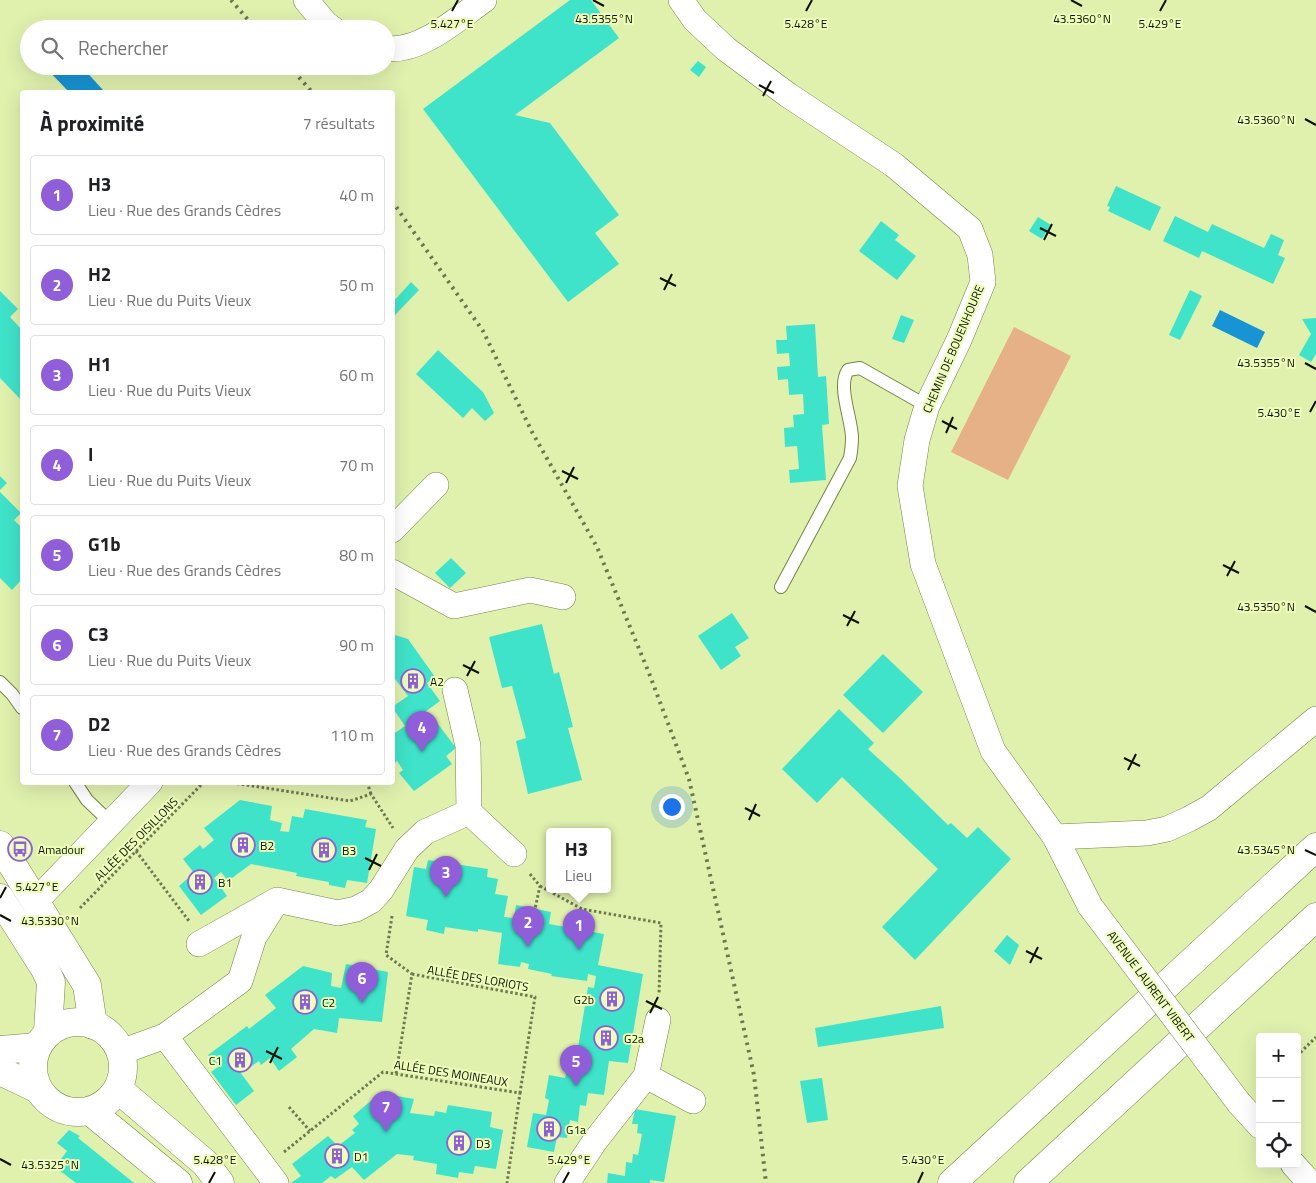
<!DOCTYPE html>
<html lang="fr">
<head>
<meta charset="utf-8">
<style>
  body { margin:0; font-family:"Titillium Web",sans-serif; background:#f6f6f6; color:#202124 }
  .controls { position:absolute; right:15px; bottom:15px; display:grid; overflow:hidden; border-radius:5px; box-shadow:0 5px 20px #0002 }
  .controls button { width:45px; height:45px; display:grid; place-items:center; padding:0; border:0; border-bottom:1px solid #e0e0e0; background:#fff; color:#202124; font:25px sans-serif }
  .you { position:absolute; left:671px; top:806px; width:18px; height:18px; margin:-12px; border:4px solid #fff; border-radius:50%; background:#1a73e8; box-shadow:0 0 0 8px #1a73e833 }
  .badge { display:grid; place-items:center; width:32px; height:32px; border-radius:50%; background:#8f5ed8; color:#fff; font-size:16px; font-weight:700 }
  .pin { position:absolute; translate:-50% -41px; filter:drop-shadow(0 1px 2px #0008) }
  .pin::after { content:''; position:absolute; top:26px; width:18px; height:15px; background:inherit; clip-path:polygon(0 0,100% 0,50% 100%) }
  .popup { position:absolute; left:546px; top:828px; width:65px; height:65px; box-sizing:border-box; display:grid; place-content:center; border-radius:5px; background:#fff; filter:drop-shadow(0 1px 4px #0005); font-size:16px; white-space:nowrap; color:#757577 }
  .popup b { font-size:19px; color:#202124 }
  .popup::after { content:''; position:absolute; left:50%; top:100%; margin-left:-10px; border:10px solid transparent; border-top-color:#fff }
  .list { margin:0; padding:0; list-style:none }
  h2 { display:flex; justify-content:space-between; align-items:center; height:65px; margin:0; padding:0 20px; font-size:21px }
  h2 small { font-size:16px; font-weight:400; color:#757577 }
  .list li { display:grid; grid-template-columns:32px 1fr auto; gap:15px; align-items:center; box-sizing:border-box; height:80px; margin:0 10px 10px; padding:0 10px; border:1px solid #e0e0e0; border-radius:5px }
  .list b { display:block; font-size:19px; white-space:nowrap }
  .list p { margin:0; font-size:16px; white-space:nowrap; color:#757577 }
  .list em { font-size:16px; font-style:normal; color:#757577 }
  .icon { flex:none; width:28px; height:28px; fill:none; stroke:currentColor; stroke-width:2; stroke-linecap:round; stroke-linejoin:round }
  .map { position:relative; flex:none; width:1316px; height:1183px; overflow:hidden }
  .search { position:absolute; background:#fff; box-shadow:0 5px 20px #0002; left:20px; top:20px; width:375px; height:55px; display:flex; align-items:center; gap:12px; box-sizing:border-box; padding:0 18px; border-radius:28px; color:#757577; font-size:19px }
  .panel { position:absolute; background:#fff; box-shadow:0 5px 20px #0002; left:20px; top:90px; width:375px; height:695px; border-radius:5px }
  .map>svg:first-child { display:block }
  .green { fill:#e6b187 }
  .water { fill:#1893d3 }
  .building { fill:#3fe3c9 }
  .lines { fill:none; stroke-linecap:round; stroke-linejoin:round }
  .service-casing { stroke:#778546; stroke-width:14 }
  .minor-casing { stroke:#778546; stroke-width:26 }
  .tertiary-casing { stroke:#778546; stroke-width:29 }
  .trunk-casing { stroke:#778546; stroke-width:29 }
  .path { stroke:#6f7951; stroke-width:3; stroke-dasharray:2.5 2.5; stroke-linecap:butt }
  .service { stroke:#fff; stroke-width:12 }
  .minor { stroke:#fff; stroke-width:25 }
  .tertiary { stroke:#fff; stroke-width:28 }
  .trunk { stroke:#fff; stroke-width:28 }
  .rail { stroke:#6c764f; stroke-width:4; stroke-dasharray:2.5 5; stroke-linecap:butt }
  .minor-bridge-casing { stroke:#778546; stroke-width:26; stroke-linecap:butt }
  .minor-bridge { stroke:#fff; stroke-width:25 }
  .ticks { fill:none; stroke:#0d1100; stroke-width:2 }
  .labels { text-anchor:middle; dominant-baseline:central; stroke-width:4; stroke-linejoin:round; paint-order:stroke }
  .street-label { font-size:12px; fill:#0d1100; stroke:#edfebb }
  .poi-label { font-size:12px; fill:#0d1100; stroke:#edfebb; text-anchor:start }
  .ticks-label { font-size:12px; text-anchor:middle; fill:#0d1100; stroke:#edfebb; stroke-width:4; stroke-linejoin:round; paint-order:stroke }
</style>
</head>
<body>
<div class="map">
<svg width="1316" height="1183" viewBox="0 0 1316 1183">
  <rect width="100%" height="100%" fill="#e0f1ae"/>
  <path class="green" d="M 1014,327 L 1071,356 L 1008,480 L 951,452 Z"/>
  <g class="water">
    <path d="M 44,66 L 81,66 L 103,90 L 99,92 L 69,92 Z"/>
    <path d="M 1220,310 L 1265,332 L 1257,348 L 1212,326 Z"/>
  </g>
  <g class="building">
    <path d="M 570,0 L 591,0 L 619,38 L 515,115 L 550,123 L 619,215 L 595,233 L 619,264 L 568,302 L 423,109 Z"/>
    <path d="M 698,61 L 706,67 L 699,77 L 690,70 Z"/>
    <path d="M 1116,186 L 1161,207 L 1150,231 L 1108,211 L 1110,207 L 1107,206 Z"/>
    <path d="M 1175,216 L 1208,232 L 1212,224 L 1264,248 L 1271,234 L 1284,240 L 1278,255 L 1285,258 L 1273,284 L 1202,251 L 1199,258 L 1163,241 Z"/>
    <path d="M 1038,217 L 1051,225 L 1042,239 L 1029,231 Z"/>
    <path d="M 881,221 L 899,235 L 895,240 L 916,256 L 897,280 L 859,251 Z"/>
    <path d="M 411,282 L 419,290 L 395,315 L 392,313 L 392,305 L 394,304 L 393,302 Z"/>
    <path d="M 1190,290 L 1202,296 L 1180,340 L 1169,335 Z"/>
    <path d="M 0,291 L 18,309 L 10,317 L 22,330 L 22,401 L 0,378 Z"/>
    <path d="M 901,315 L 914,320 L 904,343 L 892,339 Z"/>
    <path d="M 1316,318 L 1316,354 L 1311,362 L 1299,355 L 1311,334 L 1302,319 Z"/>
    <path d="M 815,324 L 818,377 L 826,376 L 829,424 L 822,425 L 826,480 L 790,483 L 789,470 L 799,469 L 797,446 L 785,447 L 784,428 L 794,427 L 793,415 L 804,414 L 803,394 L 789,395 L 788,379 L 778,380 L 777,367 L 790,366 L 789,353 L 777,354 L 776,340 L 787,340 L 786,326 Z"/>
    <path d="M 438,350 L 483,392 L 494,413 L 485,421 L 472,408 L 463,418 L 416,374 Z"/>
    <path d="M 0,476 L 7,483 L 0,490 Z"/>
    <path d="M 0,492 L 21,513 L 14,520 L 22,528 L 22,579 L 12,590 L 0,578 Z"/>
    <path d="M 451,558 L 466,573 L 450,588 L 435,573 Z"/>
    <path d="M 732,613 L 749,638 L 735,647 L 741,656 L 721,670 L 698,636 Z"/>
    <path d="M 542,624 L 554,674 L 559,672 L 573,727 L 568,728 L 582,780 L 528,794 L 516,741 L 526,738 L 512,686 L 502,688 L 489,637 Z"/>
    <path d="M 392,632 L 395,635 L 408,639 L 435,677 L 427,683 L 440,701 L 418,717 L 424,726 L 435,720 L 456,748 L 446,756 L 452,764 L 414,791 L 399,773 L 403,770 L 397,761 L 392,765 L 392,735 L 405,726 L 392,707 L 408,696 L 392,675 Z"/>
    <path d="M 883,654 L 923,692 L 883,733 L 843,695 Z"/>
    <path d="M 839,709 L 874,743 L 868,749 L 902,780 L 948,825 L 951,823 L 967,838 L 978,827 L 1011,859 L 915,960 L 882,927 L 938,869 L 842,777 L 817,803 L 782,769 Z"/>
    <path d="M 240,800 L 272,806 L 270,820 L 282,823 L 280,831 L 289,832 L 292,816 L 303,818 L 305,809 L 367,820 L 365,827 L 376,829 L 367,883 L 347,880 L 345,888 L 329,885 L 329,882 L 296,876 L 297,873 L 251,864 L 228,881 L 221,872 L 214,878 L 227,896 L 201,915 L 179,886 L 194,873 L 183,859 L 200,845 L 203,849 L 214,840 L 204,828 Z"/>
    <path d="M 428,860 L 488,869 L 487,877 L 498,879 L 495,894 L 508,896 L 504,917 L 514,918 L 516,905 L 551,912 L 549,924 L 604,934 L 598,965 L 643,974 L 628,1063 L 609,1061 L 604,1095 L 588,1093 L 586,1106 L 580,1105 L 578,1122 L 570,1120 L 567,1138 L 557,1137 L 554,1152 L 527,1147 L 533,1113 L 546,1115 L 549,1100 L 545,1098 L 549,1075 L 565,1078 L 568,1065 L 575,1066 L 588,987 L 594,988 L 596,976 L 588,974 L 587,981 L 551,976 L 552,974 L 528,969 L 529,964 L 521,962 L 520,967 L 498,964 L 502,933 L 478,929 L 478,932 L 445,927 L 444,934 L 426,930 L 428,920 L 406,916 L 414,867 L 426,869 Z"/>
    <path d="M 1007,935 L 1019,945 L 1010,965 L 994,951 Z"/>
    <path d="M 346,964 L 388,972 L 382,1022 L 339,1018 L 337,1033 L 314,1029 L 291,1049 L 297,1057 L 279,1071 L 270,1058 L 261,1065 L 259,1061 L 249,1068 L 248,1066 L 240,1072 L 254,1091 L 236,1105 L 211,1072 L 218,1067 L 208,1055 L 247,1026 L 249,1029 L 276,1008 L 265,995 L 303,966 L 332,973 L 331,986 L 341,988 Z"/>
    <path d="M 941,1006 L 944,1028 L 818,1047 L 815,1028 Z"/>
    <path d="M 822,1078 L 828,1120 L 807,1123 L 800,1081 Z"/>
    <path d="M 380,1093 L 414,1099 L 410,1113 L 434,1116 L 435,1111 L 446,1113 L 448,1105 L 492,1112 L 490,1127 L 503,1130 L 496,1169 L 475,1166 L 473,1174 L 459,1172 L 458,1178 L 436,1174 L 437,1164 L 413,1160 L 414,1156 L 397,1154 L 364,1180 L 352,1167 L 335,1179 L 331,1176 L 322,1183 L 291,1183 L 301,1176 L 292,1164 L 328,1136 L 338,1146 L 355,1133 L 352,1130 L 359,1124 L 353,1116 Z"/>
    <path d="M 635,1109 L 676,1116 L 664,1182 L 650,1180 L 650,1183 L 607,1183 L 608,1173 L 625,1176 L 626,1162 L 632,1163 L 633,1154 L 638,1155 L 642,1134 L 637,1133 L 638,1124 L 632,1124 Z"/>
    <path d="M 69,1130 L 80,1136 L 78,1138 L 134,1183 L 76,1183 L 55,1167 L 67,1151 L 57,1143 Z"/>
  </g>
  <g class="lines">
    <g class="service-casing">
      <g id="service">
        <path d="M 781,587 L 850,458 C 851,452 852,445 852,438 C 852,419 837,387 848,370 L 860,368 L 927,406"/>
        <path d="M 0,682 L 12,694 L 22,708"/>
        <path d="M 75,782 L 87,800 L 111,823"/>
      </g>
    </g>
    <g class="minor-casing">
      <g id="minor">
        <path d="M 306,0 L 326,24 L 333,29"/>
        <path d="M 681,0 L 695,20 L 726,49 L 788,95 L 894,165 L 970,229 L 980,255 L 983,282 L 959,340 L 927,406 L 917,440 L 910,486 L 923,564 L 993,751 L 1055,837 L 1090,906"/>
        <path d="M 386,48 C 419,54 458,18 484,0"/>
        <path d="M 392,530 L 436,485"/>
        <path d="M 392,572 L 454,606 L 530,590 L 563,597"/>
        <path d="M 455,690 L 468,746 L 469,812 L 514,854"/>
        <path d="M 1055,837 L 1147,833 L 1167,829 L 1189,819 L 1209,808 L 1316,719"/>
        <path d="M 35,902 L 150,782"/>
        <path d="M 199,944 L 277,900 L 338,913 L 356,909 L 371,901 L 381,890 L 407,849 L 425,832 L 469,812"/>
        <path d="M 165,1036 L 276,1183"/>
        <path d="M 121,1052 L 165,1036 L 240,981 L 254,937 L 276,902"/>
        <path d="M 646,1076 L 693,1101"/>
        <path d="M 1239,1103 L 1260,1126"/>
        <path d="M 1293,1164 L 1310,1183"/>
        <path d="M 567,1183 L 595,1141 L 646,1076 L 658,1020"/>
      </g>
    </g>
    <g class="tertiary-casing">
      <g id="tertiary">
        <path d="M 0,845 L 87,985 L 93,1025"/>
        <path d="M 0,898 L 45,969 L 51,982 L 48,1032"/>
        <circle cx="78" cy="1067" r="45"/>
        <path d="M 0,1050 L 37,1047"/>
        <path d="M 0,1071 L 38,1089"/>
        <path d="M 118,1089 L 205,1163 L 220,1183"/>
        <path d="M 90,1111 L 178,1183"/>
      </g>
    </g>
    <g class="trunk-casing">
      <g id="trunk">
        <path d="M 952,1183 L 1316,847"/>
        <path d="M 1028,1183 L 1316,917"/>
      </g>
    </g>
    <g class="path">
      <path d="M 227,782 L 350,801 L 371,794 L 393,828"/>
      <path d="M 367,782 L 371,794"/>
      <path d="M 136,851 L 189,921"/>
      <path d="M 530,874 L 540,886 L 535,909"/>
      <path d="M 540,886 L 582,909 L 661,923 L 659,995"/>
      <path d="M 80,908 L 204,782"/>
      <path d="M 392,916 L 386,955 L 412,974 L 396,1074"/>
      <path d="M 412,974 L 535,997 L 520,1093"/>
      <path d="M 1297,1056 L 1316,1037"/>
      <path d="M 289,1107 L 310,1131"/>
      <path d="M 284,1152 L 383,1072 L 520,1093 L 507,1183"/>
    </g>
    <use href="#service" class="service"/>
    <use href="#minor" class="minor"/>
    <use href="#tertiary" class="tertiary"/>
    <use href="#trunk" class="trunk"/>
    <g class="rail">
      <path d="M 231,0 L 256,29"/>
      <path d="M 289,66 L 312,92"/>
      <path d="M 392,201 L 483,331 L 532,432 L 597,547 L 649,673 L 689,779 L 754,1075 L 766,1183"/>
    </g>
    <g class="minor-bridge-casing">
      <path id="minor-bridge" d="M 1090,906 L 1239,1103"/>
    </g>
    <use href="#minor-bridge" class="minor-bridge"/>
  </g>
  <path class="ticks" d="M 593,0 L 604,6M 1071,0 L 1082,6M 452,11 L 458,0M 806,11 L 812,0M 1160,11 L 1166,0M 759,85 L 774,93M 763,96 L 771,81M 1305,119 L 1316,125M 1040,228 L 1056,236M 1044,240 L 1052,224M 660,278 L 676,286M 664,290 L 672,274M 1305,363 L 1316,369M 1310,412 L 1316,401M 942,421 L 957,429M 946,433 L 953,417M 562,471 L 578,479M 566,483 L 574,467M 1223,565 L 1239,573M 1227,576 L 1235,561M 1305,606 L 1316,612M 843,615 L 859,623M 847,626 L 855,611M 463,665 L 479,673M 467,676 L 475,661M 1124,758 L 1140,766M 1128,770 L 1136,754M 745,808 L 760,816M 749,820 L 756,804M 1305,850 L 1316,855M 365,858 L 381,866M 369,870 L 377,854M 0,898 L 6,887M 0,915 L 11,921M 1026,951 L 1042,959M 1030,963 L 1038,947M 646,1001 L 662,1009M 650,1013 L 658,997M 266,1051 L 282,1059M 270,1063 L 278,1047M 0,1159 L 11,1165M 209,1183 L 215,1172M 563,1183 L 569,1172M 918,1183 L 923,1172"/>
  <defs>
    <g id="building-ring" transform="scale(1.25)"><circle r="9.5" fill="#edfebb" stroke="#8f5ed8" stroke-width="1.5"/><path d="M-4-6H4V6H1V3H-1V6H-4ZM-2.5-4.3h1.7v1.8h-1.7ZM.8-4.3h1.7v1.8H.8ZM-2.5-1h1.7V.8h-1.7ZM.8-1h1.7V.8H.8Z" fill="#8f5ed8"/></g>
    <g id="bus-ring" transform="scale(1.25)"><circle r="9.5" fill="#edfebb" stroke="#8f5ed8" stroke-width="1.5"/><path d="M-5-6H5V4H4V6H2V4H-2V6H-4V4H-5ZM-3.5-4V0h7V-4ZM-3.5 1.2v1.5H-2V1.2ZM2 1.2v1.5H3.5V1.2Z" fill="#8f5ed8"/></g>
  </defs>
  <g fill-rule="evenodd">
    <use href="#building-ring" x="413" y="681"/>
    <use href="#building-ring" x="243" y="845"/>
    <use href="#bus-ring" x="20" y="849"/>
    <use href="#building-ring" x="324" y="850"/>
    <use href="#building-ring" x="200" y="882"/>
    <use href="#building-ring" x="612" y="999"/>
    <use href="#building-ring" x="305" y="1002"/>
    <use href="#building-ring" x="606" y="1038"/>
    <use href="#building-ring" x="240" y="1060"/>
    <use href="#building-ring" x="549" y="1129"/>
    <use href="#building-ring" x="459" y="1143"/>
    <use href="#building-ring" x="337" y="1156"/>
  </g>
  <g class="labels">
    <g class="street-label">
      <text transform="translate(953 349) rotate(-67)">CHEMIN DE BOUENHOURE</text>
      <text transform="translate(136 839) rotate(-45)">ALLÉE DES OISILLONS</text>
      <text transform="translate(478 978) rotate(10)">ALLÉE DES LORIOTS</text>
      <text transform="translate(1151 986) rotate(53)">AVENUE LAURENT VIBERT</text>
      <text transform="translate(451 1073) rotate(9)">ALLÉE DES MOINEAUX</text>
    </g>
    <g class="poi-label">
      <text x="430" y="681">A2</text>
      <text x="260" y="845">B2</text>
      <text x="38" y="849">Amadour</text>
      <text x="342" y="850">B3</text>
      <text x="218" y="882">B1</text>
      <text x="594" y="999" text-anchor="end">G2b</text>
      <text x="322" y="1002">C2</text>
      <text x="624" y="1038">G2a</text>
      <text x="222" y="1060" text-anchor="end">C1</text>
      <text x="566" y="1129">G1a</text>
      <text x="476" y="1143">D3</text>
      <text x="354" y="1156">D1</text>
    </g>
  </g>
  <g class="ticks-label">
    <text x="604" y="23">43.5355°N</text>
    <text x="1082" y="23">43.5360°N</text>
    <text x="452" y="28">5.427°E</text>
    <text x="806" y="28">5.428°E</text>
    <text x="1160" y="28">5.429°E</text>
    <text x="1266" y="124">43.5360°N</text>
    <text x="1266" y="367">43.5355°N</text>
    <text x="1279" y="417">5.430°E</text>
    <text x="1266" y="611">43.5350°N</text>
    <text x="1266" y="854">43.5345°N</text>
    <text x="37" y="891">5.427°E</text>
    <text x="50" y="925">43.5330°N</text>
    <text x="215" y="1164">5.428°E</text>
    <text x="569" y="1164">5.429°E</text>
    <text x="923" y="1164">5.430°E</text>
    <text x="50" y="1169">43.5325°N</text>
  </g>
</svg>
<div class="controls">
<button>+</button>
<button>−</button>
<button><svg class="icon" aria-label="locate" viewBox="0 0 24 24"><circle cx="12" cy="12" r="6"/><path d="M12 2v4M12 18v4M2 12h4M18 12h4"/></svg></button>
</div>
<div class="you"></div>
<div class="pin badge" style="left:579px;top:950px">1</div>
<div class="popup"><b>H3</b>Lieu</div>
<div class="pin badge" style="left:528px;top:947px">2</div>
<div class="pin badge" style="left:446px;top:897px">3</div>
<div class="pin badge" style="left:422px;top:752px">4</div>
<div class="pin badge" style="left:576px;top:1086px">5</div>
<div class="pin badge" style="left:362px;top:1003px">6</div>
<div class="pin badge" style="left:386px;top:1132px">7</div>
<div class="search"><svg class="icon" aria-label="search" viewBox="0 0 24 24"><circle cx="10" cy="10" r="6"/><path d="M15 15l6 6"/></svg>Rechercher</div>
<section class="panel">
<h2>À proximité<small>7 résultats</small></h2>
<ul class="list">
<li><span class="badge">1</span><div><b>H3</b><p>Lieu · Rue des Grands Cèdres</p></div><em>40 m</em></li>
<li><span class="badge">2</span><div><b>H2</b><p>Lieu · Rue du Puits Vieux</p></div><em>50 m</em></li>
<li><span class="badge">3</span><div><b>H1</b><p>Lieu · Rue du Puits Vieux</p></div><em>60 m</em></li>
<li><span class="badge">4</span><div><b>I</b><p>Lieu · Rue du Puits Vieux</p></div><em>70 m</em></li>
<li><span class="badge">5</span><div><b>G1b</b><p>Lieu · Rue des Grands Cèdres</p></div><em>80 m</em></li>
<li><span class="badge">6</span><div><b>C3</b><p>Lieu · Rue du Puits Vieux</p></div><em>90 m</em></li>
<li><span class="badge">7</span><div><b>D2</b><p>Lieu · Rue des Grands Cèdres</p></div><em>110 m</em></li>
</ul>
</section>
</div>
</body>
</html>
